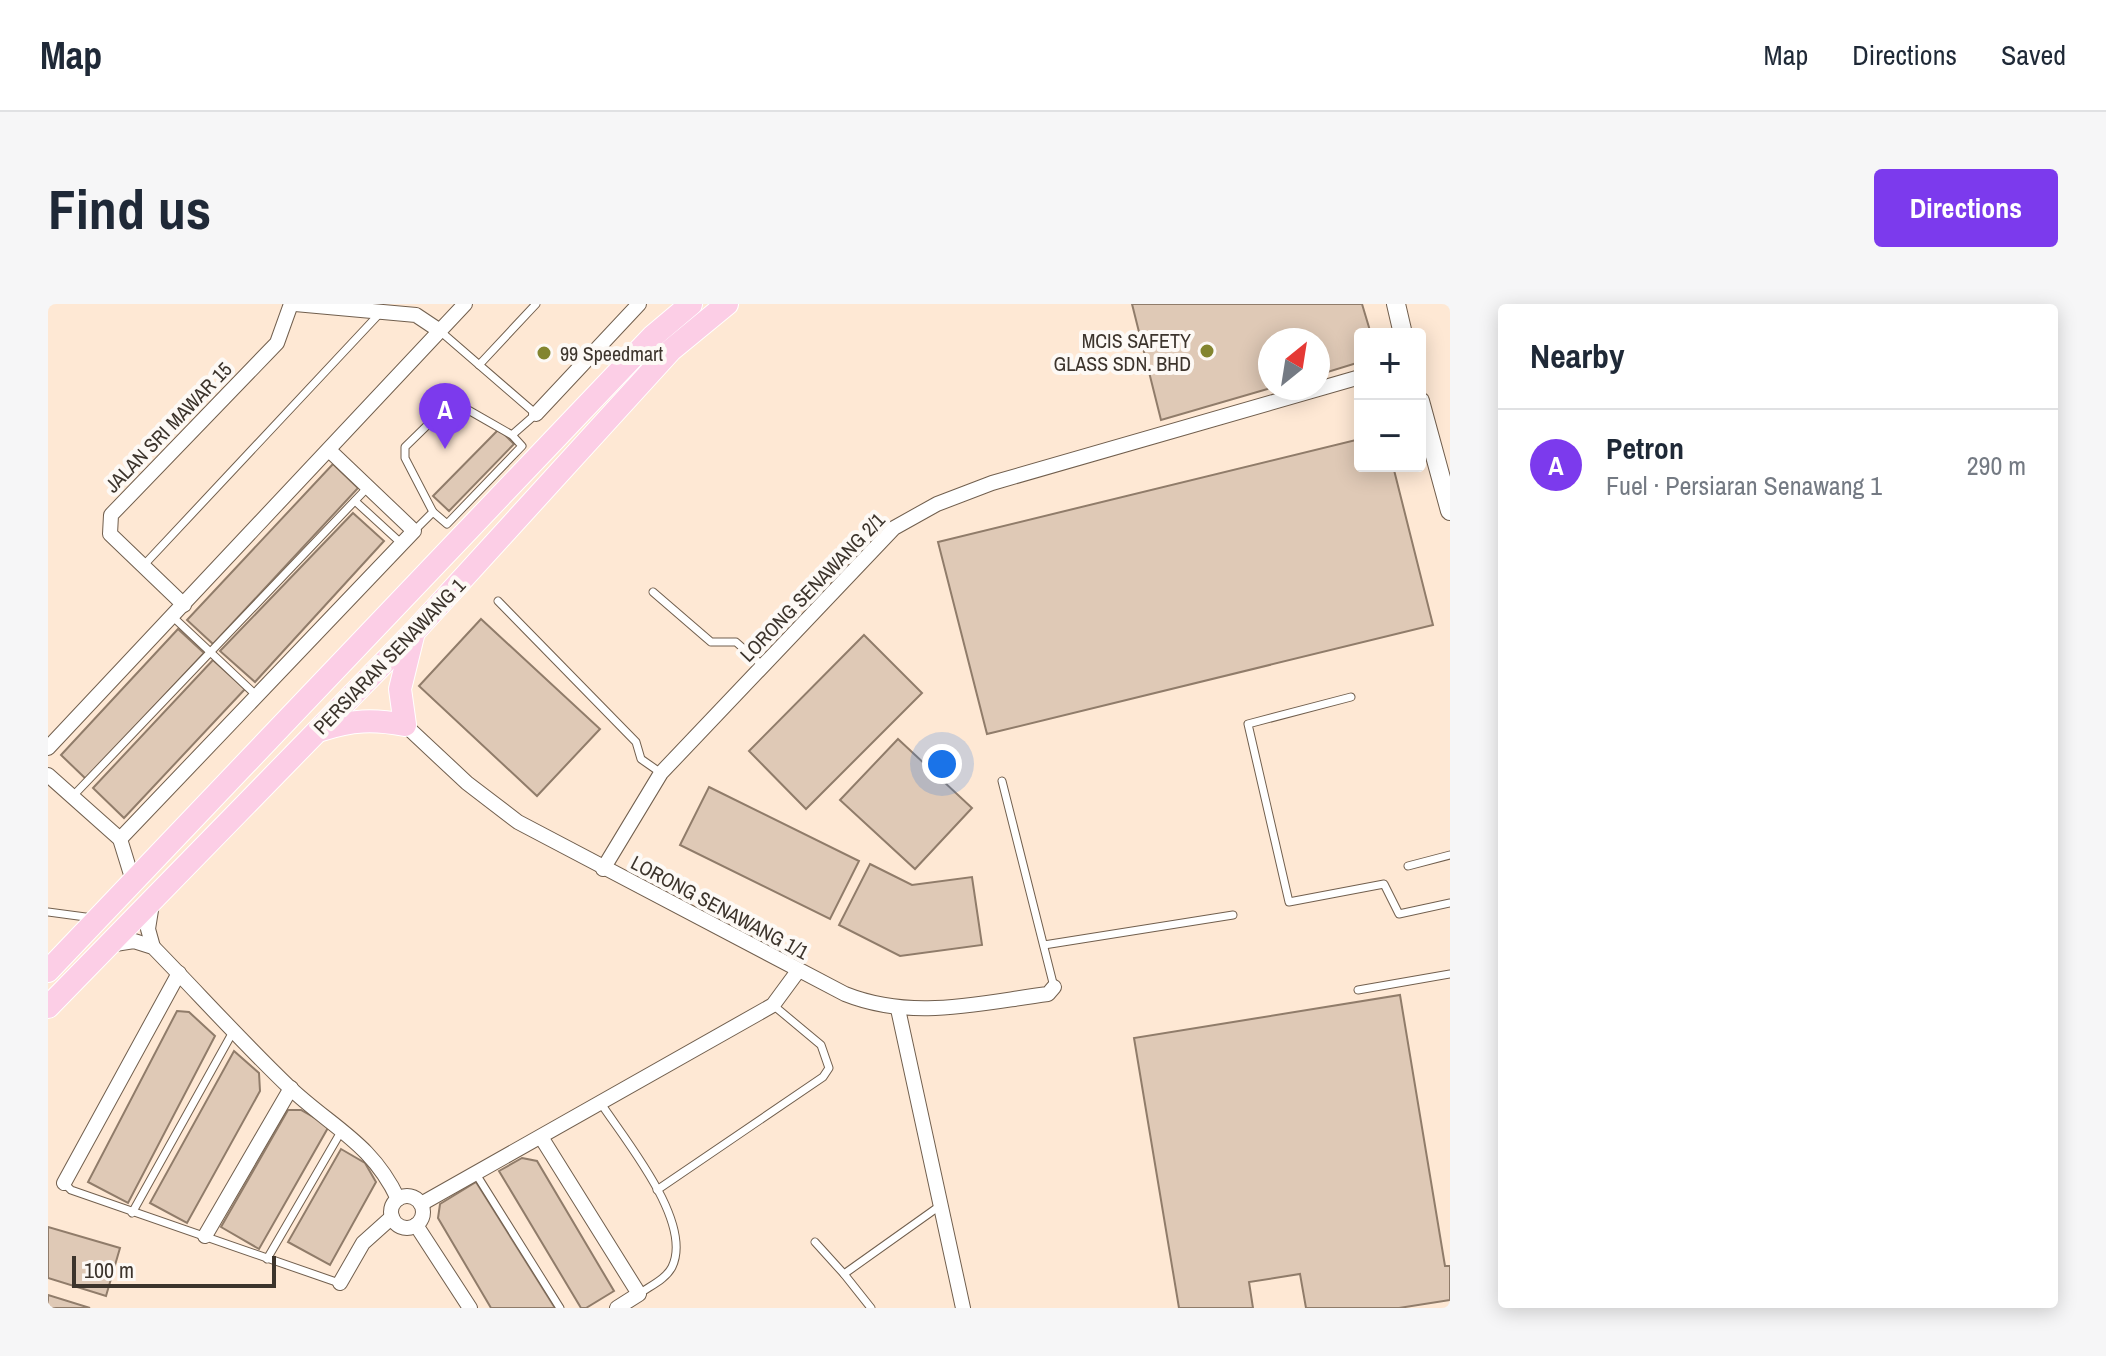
<!DOCTYPE html>
<html lang="en">
<head>
<meta charset="utf-8">
<style>
  body { margin:0; font-family:"Archivo Narrow",sans-serif; background:#f6f6f7; color:#1f2937 }
  .controls { position:absolute; right:24px; top:24px; display:grid; overflow:hidden; border-radius:8px; box-shadow:0 4px 20px #0003 }
  .controls button { width:72px; height:72px; display:grid; place-items:center; padding:0; border:0; border-bottom:2px solid #e0e1e3; background:#fff; color:#1f2937; font:40px sans-serif }
  .compass { position:absolute; left:1210px; top:24px; width:72px; height:72px; border-radius:50%; background:#fff; box-shadow:0 4px 20px #0003; rotate:30deg }
  .scale { position:absolute; left:24px; bottom:20px; width:204px; box-sizing:border-box; padding-left:8px; border:4px solid #3c342c; border-top:0; font-size:22px; line-height:28px; white-space:nowrap; color:#3c342c; -webkit-text-stroke:6px #fdf9f5; paint-order:stroke }
  .you { position:absolute; left:894px; top:460px; width:28px; height:28px; margin:-20px; border:6px solid #fff; border-radius:50%; background:#1a73e8; box-shadow:0 0 0 12px #1a73e833 }
  .badge { display:grid; place-items:center; width:52px; height:52px; border-radius:50%; background:#7c3aed; color:#fff; font-size:26px; font-weight:700 }
  .pin { position:absolute; translate:-50% -66px; filter:drop-shadow(0 2px 4px #0008) }
  .pin::after { content:''; position:absolute; top:42px; width:28px; height:24px; background:inherit; clip-path:polygon(0 0,100% 0,50% 100%) }
  .list { margin:0; padding:0; list-style:none }
  h2 { display:flex; justify-content:space-between; align-items:center; height:104px; margin:0; padding:0 32px; font-size:34px }
  h2 small { font-size:26px; font-weight:400; color:#747a83 }
  .list li { display:grid; grid-template-columns:52px 1fr auto; gap:24px; align-items:center; box-sizing:border-box; height:112px; padding:0 32px; border-top:2px solid #e0e1e3 }
  .list b { display:block; font-size:30px; white-space:nowrap }
  .list p { margin:0; font-size:26px; white-space:nowrap; color:#747a83 }
  .list em { font-size:26px; font-style:normal; color:#747a83 }
  .map { position:relative; flex:none; width:1402px; height:1004px; overflow:hidden; border-radius:8px }
  header { display:flex; align-items:center; gap:48px; box-sizing:border-box; height:112px; padding:0 40px; background:#fff; border-bottom:2px solid #e0e1e3 }
  header strong { font-size:38px }
  nav { display:flex; gap:44px; margin-inline-start:auto; font-size:28px }
  .intro { display:flex; align-items:center; justify-content:space-between; box-sizing:border-box; height:192px; padding:0 48px }
  h1 { margin:0; font-size:56px }
  .button { padding:20px 36px; border-radius:8px; background:#7c3aed; color:#fff; font-size:28px; font-weight:700 }
  main { display:flex; gap:48px; padding:0 48px }
  aside { flex:1; background:#fff; border-radius:8px; box-shadow:0 4px 20px #0003 }
  .map>svg:first-child { display:block }
  .building { fill:#dfc9b6; stroke:#907c6a; stroke-width:2 }
  .lines { fill:none; stroke-linecap:round; stroke-linejoin:round }
  .lane-casing { stroke:#715f4e; stroke-width:9 }
  .street-casing { stroke:#715f4e; stroke-width:16 }
  .secondary-casing { stroke:#715f4e; stroke-width:20 }
  .primary-casing { stroke:#fff; stroke-width:24 }
  .lane { stroke:#fff; stroke-width:7 }
  .street { stroke:#fff; stroke-width:14 }
  .secondary { stroke:#fff; stroke-width:18 }
  .primary { stroke:#fccee6; stroke-width:22 }
  .poi-dot { fill:#83852f; stroke:#fdf9f5; stroke-width:3 }
  .labels { text-anchor:middle; dominant-baseline:central; stroke-width:8; stroke-linejoin:round; paint-order:stroke }
  .poi-label { font-size:20px; fill:#3c342c; stroke:#fdf9f5; text-anchor:end }
  .street-label { font-size:20px; fill:#3c342c; stroke:#fdf9f5 }
</style>
</head>
<body>
<header>
<strong>Map</strong>
<nav><a>Map</a><a>Directions</a><a>Saved</a></nav>
</header>
<div class="intro"><h1>Find us</h1><a class="button">Directions</a></div>
<main>
<div class="map">
<svg width="1402" height="1004" viewBox="0 0 1402 1004">
  <rect width="100%" height="100%" fill="#fee8d4"/>
  <g class="building">
    <path d="M 1084,0 L 1314,0 L 1323,30 L 1312,30 L 1312,58 L 1270,71 L 1270,36 L 1222,36 L 1223,84 L 1113,116 Z"/>
    <path d="M 451,125 L 466,140 L 401,207 L 385,192 Z"/>
    <path d="M 1312,135 L 1312,162 L 1345,162 L 1385,321 L 939,430 L 890,238 Z"/>
    <path d="M 285,160 L 310,184 L 165,340 L 139,316 Z"/>
    <path d="M 305,209 L 336,237 L 207,378 L 172,347 Z"/>
    <path d="M 433,315 L 552,425 L 489,492 L 371,382 Z"/>
    <path d="M 130,325 L 156,349 L 38,475 L 13,451 Z"/>
    <path d="M 816,331 L 874,389 L 758,505 L 701,447 Z"/>
    <path d="M 165,356 L 197,385 L 76,514 L 45,484 Z"/>
    <path d="M 850,435 L 924,504 L 867,565 L 792,496 Z"/>
    <path d="M 661,483 L 811,557 L 782,615 L 632,541 Z"/>
    <path d="M 822,560 L 864,581 L 924,573 L 934,641 L 852,652 L 791,621 Z"/>
    <path d="M 1352,691 L 1397,962 L 1402,962 L 1402,996 L 1351,1004 L 1258,1004 L 1252,970 L 1201,978 L 1205,1004 L 1131,1004 L 1086,734 Z"/>
    <path d="M 129,707 L 141,708 L 167,732 L 80,899 L 40,878 Z"/>
    <path d="M 186,747 L 211,769 L 212,787 L 139,919 L 102,899 Z"/>
    <path d="M 240,806 L 253,806 L 281,822 L 211,945 L 173,923 Z"/>
    <path d="M 293,845 L 317,859 L 328,878 L 282,961 L 240,938 Z"/>
    <path d="M 474,854 L 489,857 L 566,987 L 538,1004 L 533,1004 L 451,867 Z"/>
    <path d="M 428,878 L 507,1004 L 443,1004 L 390,914 L 392,900 Z"/>
    <path d="M 0,923 L 72,944 L 58,992 L 0,974 Z"/>
    <path d="M 0,991 L 42,1004 L 0,1004 Z"/>
  </g>
  <g class="lines">
    <g class="lane-casing">
      <g id="lane">
        <path d="M 431,61 L 488,0"/>
        <path d="M 307,197 L 354,240"/>
        <path d="M 385,208 L 357,154 L 357,143 L 400,101 L 408,99 L 464,131"/>
        <path d="M 366,227 L 385,208 L 399,220 L 474,142 L 464,131 L 488,110 L 392,27"/>
        <path d="M 95,262 L 333,8"/>
        <path d="M 605,288 L 663,338 L 688,338 L 715,362"/>
        <path d="M 450,297 L 588,438 L 593,455 L 613,469"/>
        <path d="M 125,313 L 209,392"/>
        <path d="M 1303,393 L 1200,420 L 1241,598 L 1336,580 L 1351,610 L 1402,599"/>
        <path d="M 954,477 L 1006,683"/>
        <path d="M 24,493 L 320,183"/>
        <path d="M 1360,562 L 1402,551"/>
        <path d="M 0,608 L 45,614"/>
        <path d="M 996,641 L 1185,611"/>
        <path d="M 1310,686 L 1402,670"/>
        <path d="M 552,798 C 576,835 646,918 624,963 C 618,975 602,982 591,990"/>
        <path d="M 428,870 L 512,1004"/>
        <path d="M 16,879 L 23,886 L 291,979"/>
        <path d="M 609,886 L 775,773 L 781,764 L 773,741 L 725,701"/>
        <path d="M 84,909 L 186,726"/>
        <path d="M 767,938 L 796,970"/>
        <path d="M 219,955 L 294,826"/>
        <path d="M 823,1004 L 796,970 L 893,901"/>
      </g>
    </g>
    <g class="street-casing">
      <g id="street">
        <path d="M 247,0 L 368,11 L 392,27"/>
        <path d="M 488,110 L 591,0"/>
        <path d="M 136,301 L 62,230 L 63,211 L 229,39 L 243,0"/>
        <path d="M 357,421 L 419,479 L 470,518 L 797,690 C 865,717 930,699 1000,690 L 1006,683"/>
        <path d="M 0,444 L 417,0"/>
        <path d="M 0,471 L 72,535 L 85,577"/>
        <path d="M 72,535 L 366,227 L 281,146"/>
        <path d="M 555,565 L 613,469 L 846,224 L 889,200 L 944,179 L 1312,73"/>
        <path d="M 104,600 L 100,625 L 105,643"/>
        <path d="M 61,641 L 86,637 L 105,643 C 150,689 194,738 241,783 C 283,823 324,839 350,895"/>
        <path d="M 850,705 L 915,1004"/>
        <path d="M 493,833 L 591,990 L 569,1004"/>
        <path d="M 16,879 L 131,669"/>
        <circle cx="359" cy="908" r="16"/>
        <path d="M 373,900 L 725,701 L 750,667"/>
        <path d="M 368,921 L 422,1004"/>
        <path d="M 157,932 L 243,784"/>
        <path d="M 292,979 L 315,939 L 344,913"/>
      </g>
    </g>
    <g class="secondary-casing">
      <g id="secondary">
        <path d="M 1348,0 L 1355,30"/>
        <path d="M 1372,97 L 1402,207"/>
      </g>
    </g>
    <g class="primary-casing">
      <g id="primary">
        <path d="M 273,426 C 304,416 325,415 357,421 L 352,385 L 365,332"/>
        <path d="M 0,667 L 604,33 L 643,0"/>
        <path d="M 0,703 L 367,327 L 623,46 L 679,0"/>
      </g>
    </g>
    <use href="#lane" class="lane"/>
    <use href="#street" class="street"/>
    <use href="#secondary" class="secondary"/>
    <use href="#primary" class="primary"/>
  </g>
  <g class="poi-dot">
    <circle cx="1159" cy="47" r="8"/>
    <circle cx="496" cy="49" r="8"/>
  </g>
  <g class="labels">
    <g class="poi-label">
      <text x="1143" y="36">MCIS SAFETY<tspan x="1143" dy="23">GLASS SDN. BHD</tspan></text>
      <text x="512" y="49" text-anchor="start">99 Speedmart</text>
    </g>
    <g class="street-label">
      <text transform="translate(120 123) rotate(-46)">JALAN SRI MAWAR 15</text>
      <text transform="translate(764 283) rotate(-46)">LORONG SENAWANG 2/1</text>
      <text transform="translate(341 352) rotate(-46)">PERSIARAN SENAWANG 1</text>
      <text transform="translate(672 603) rotate(28)">LORONG SENAWANG 1/1</text>
    </g>
  </g>
</svg>
<div class="controls">
<button>+</button>
<button>−</button>
</div>
<svg class="compass" viewBox="-18 -18 36 36"><path d="M0-13l5 13h-10z" fill="#e53935"/><path d="M0 13l5-13h-10z" fill="#747a83"/></svg>
<div class="scale">100 m</div>
<div class="you"></div>
<div class="pin badge" style="left:397px;top:145px">A</div>
</div>
<aside>
<h2>Nearby<small></small></h2>
<ul class="list">
<li><span class="badge">A</span><div><b>Petron</b><p>Fuel · Persiaran Senawang 1</p></div><em>290 m</em></li>
</ul>
</aside>
</main>
</body>
</html>
